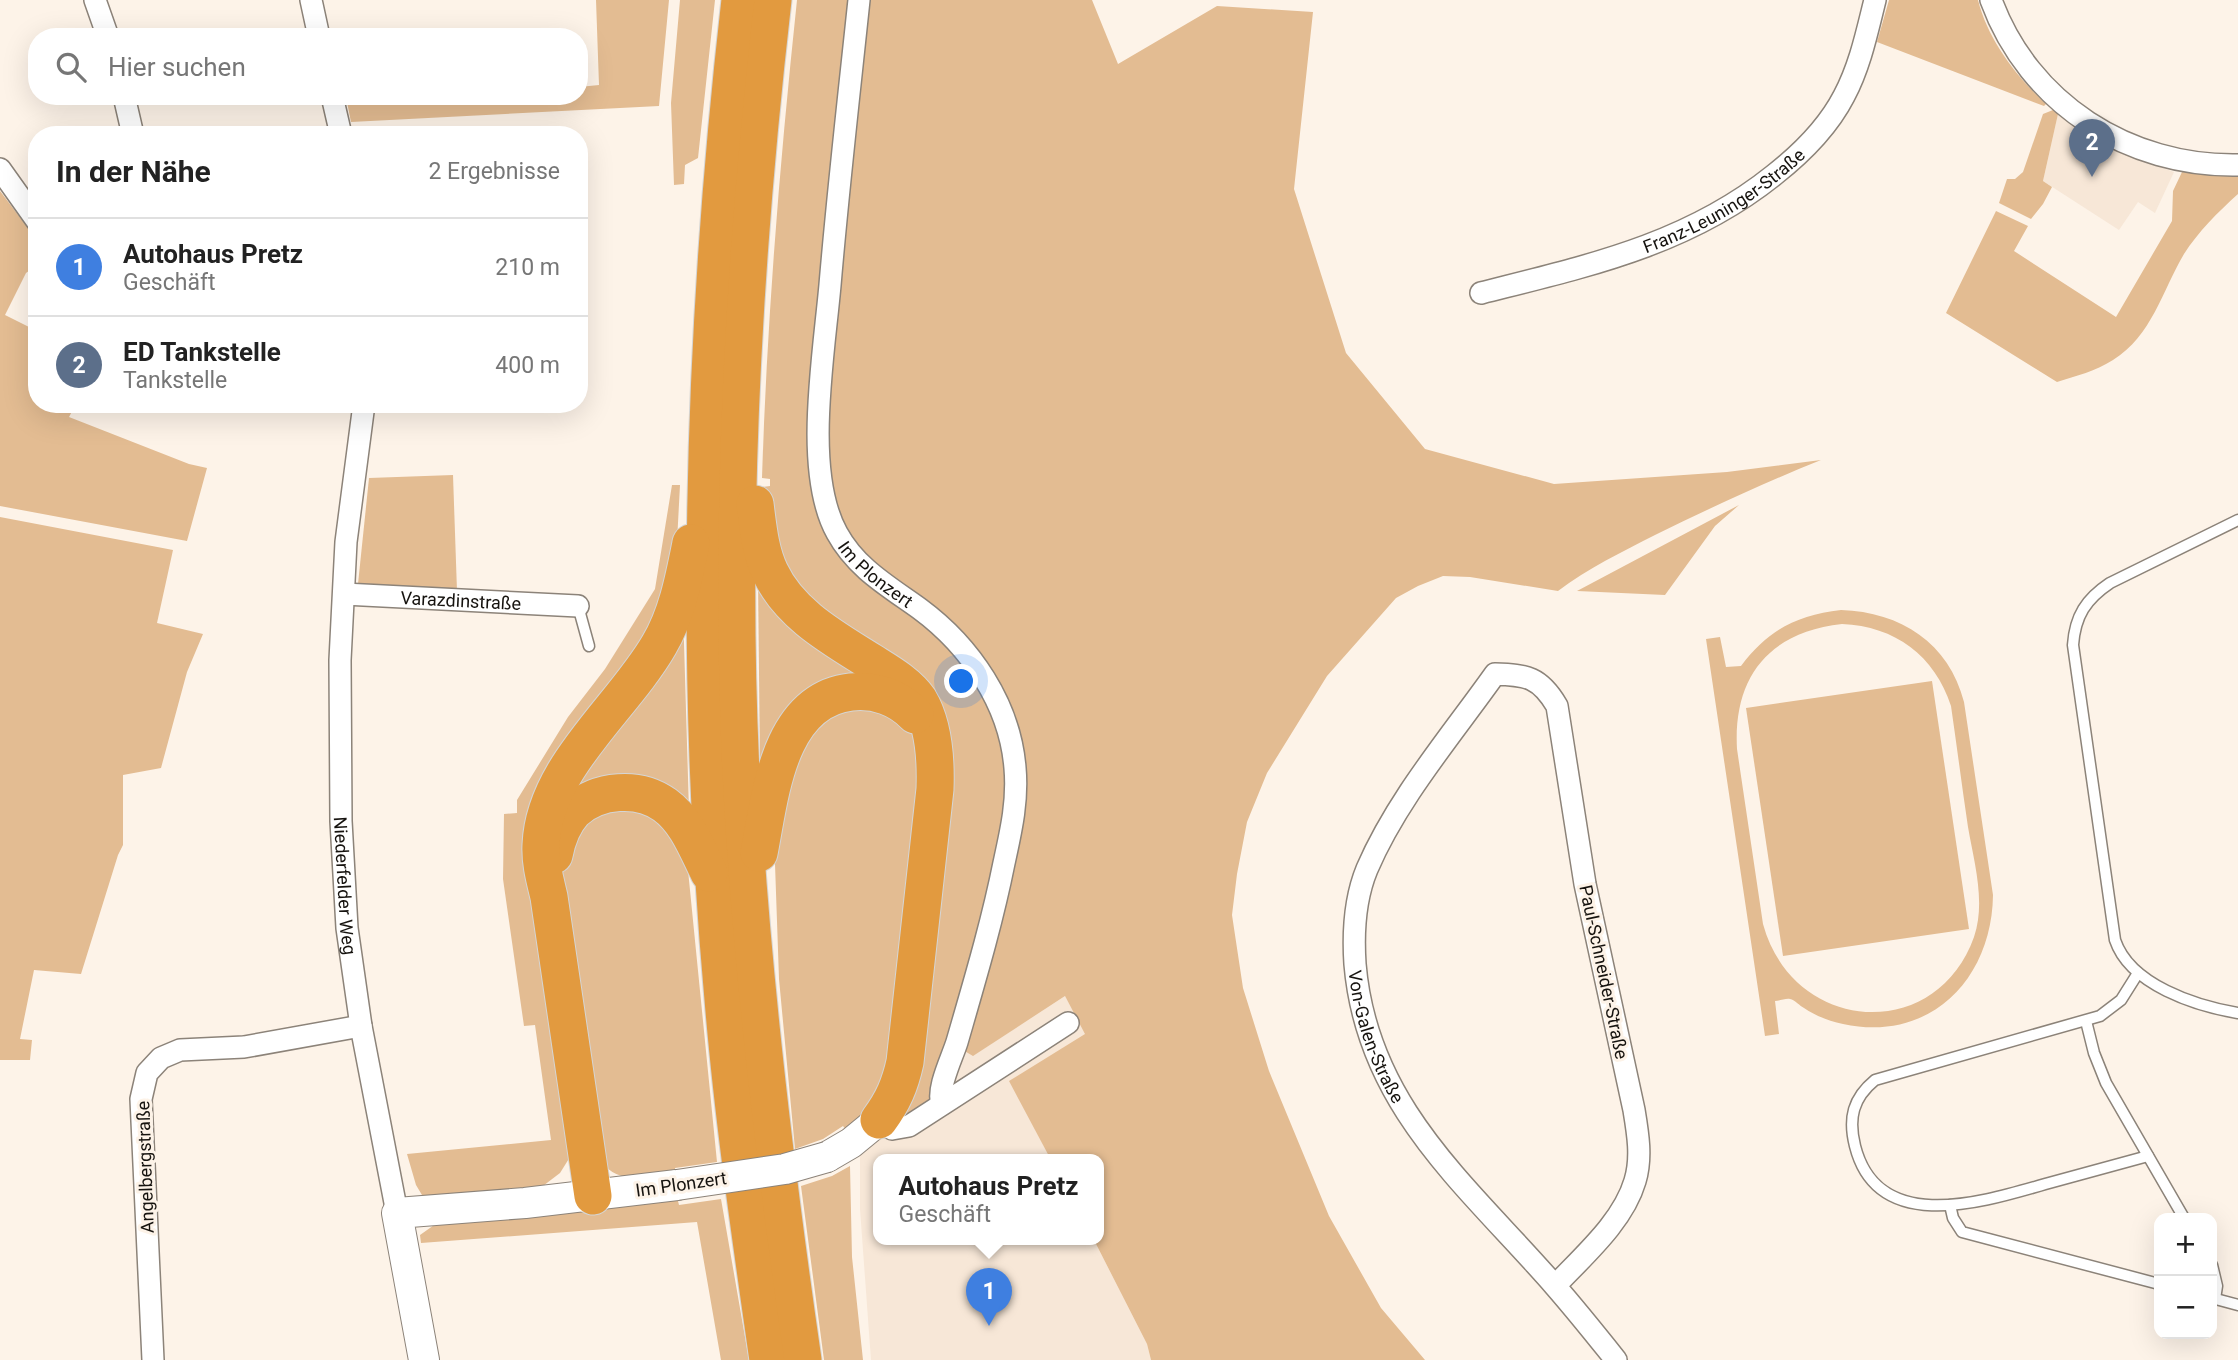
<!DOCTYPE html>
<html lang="de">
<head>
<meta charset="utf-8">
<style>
  body { margin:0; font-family:Roboto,sans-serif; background:#f6f6f6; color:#222 }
  .controls { position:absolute; right:21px; bottom:21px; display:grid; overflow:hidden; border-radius:14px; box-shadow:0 7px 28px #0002 }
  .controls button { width:63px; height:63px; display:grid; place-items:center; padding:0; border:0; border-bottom:2px solid #e0e0e0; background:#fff; color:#222; font:35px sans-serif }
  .you { position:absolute; left:962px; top:682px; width:24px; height:24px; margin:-18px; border:5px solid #fff; border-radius:50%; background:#1a73e8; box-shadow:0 0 0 10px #1a73e833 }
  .badge { display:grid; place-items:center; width:46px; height:46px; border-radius:50%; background:#db2777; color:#fff; font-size:23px; font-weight:700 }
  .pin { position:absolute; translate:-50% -58px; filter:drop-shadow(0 2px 4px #0008) }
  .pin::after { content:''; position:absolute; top:37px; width:24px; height:21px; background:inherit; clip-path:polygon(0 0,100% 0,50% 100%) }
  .popup { position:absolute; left:873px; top:1154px; width:231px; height:91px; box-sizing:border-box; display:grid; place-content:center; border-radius:14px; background:#fff; filter:drop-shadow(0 2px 5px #0005); font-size:23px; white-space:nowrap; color:#767676 }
  .popup b { font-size:26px; color:#222 }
  .popup::after { content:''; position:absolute; left:50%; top:100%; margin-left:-14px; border:14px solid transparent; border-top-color:#fff }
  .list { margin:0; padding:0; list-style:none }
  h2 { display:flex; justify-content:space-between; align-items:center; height:91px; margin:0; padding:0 28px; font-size:30px }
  h2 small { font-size:23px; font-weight:400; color:#767676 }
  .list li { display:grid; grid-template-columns:46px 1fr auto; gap:21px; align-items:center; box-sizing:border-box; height:98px; padding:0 28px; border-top:2px solid #e0e0e0 }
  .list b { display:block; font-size:26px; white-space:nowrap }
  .list p { margin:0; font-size:23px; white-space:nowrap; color:#767676 }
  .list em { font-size:23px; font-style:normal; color:#767676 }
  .icon { flex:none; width:38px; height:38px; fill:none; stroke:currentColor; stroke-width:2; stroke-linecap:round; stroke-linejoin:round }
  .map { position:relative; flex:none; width:2238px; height:1360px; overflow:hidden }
  .search { position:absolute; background:#fff; box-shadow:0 7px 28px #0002; left:28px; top:28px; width:560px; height:77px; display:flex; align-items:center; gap:18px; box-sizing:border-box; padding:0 24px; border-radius:28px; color:#767676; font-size:26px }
  .panel { position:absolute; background:#fff; box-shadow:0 7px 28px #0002; left:28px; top:126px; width:560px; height:287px; border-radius:28px }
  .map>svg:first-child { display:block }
  .built { fill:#f7e7d7 }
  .green { fill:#e3bc92; fill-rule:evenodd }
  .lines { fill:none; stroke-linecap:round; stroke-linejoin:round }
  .lane-casing { stroke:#8c8379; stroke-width:13 }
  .street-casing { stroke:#8c8379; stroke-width:24 }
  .secondary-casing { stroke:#8c8379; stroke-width:32 }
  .highway-casing { stroke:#d5d5d4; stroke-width:39 }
  .lane { stroke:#fff; stroke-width:10 }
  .street { stroke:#fff; stroke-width:21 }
  .secondary { stroke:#fff; stroke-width:30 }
  .highway { stroke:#e29a3f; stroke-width:37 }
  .secondary-bridge-casing { stroke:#8c8379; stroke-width:32; stroke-linecap:butt }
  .secondary-bridge { stroke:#fff; stroke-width:30 }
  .labels { text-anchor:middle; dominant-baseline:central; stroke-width:6; stroke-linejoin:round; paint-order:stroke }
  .street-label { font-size:18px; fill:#16130f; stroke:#fdf3e8 }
</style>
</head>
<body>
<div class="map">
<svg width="2238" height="1360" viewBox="0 0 2238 1360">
  <rect width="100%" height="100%" fill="#fdf3e8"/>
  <g class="built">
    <path d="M 2058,114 L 2086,136 L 2109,148 L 2174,172 L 2155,213 L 2138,202 L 2119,230 L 2043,181 Z"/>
    <path d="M 1065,996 L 1086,1034 L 1010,1081 L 1051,1160 L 879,1160 L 879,1240 L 1094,1240 L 1147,1344 L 1151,1360 L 871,1360 L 860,1209 L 860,1151 L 951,1042 L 974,1055 Z"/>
  </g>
  <g class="green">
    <path d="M 596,0 L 669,0 L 659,106 L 351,122 L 346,97 L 579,96 L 579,87 L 599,85 Z"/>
    <path d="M 680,0 L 715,0 L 698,158 L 685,165 L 684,184 L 674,185 L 671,103 Z"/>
    <path d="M 797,0 L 1092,0 L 1118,64 L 1217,6 L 1313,12 L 1294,189 L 1346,353 L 1425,449 L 1554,484 L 1727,472 L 1821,460 C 1764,483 1710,508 1655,535 C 1622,552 1588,568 1558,591 L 1470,577 L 1443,576 L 1418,586 L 1396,598 L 1327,676 L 1267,773 L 1247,822 L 1237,874 L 1232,915 L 1243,988 L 1269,1071 L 1329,1216 L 1381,1308 L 1425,1360 L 1151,1360 L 1147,1344 L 1094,1240 L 1099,1240 L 1099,1160 L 1051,1160 L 1009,1081 L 1085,1034 L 1065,996 L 973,1056 L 951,1043 L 929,1106 L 910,1120 L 899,1110 L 948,765 L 804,605 L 764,519 L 762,487 L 770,486 L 770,479 L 762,478 C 767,318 780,160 797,0 Z"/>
    <path d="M 1889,0 L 1978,0 C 1988,40 2016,76 2046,104 L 2044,106 L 1877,42 Z"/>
    <path d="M 2053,110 L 2058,114 L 2043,181 L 2052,187 L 2043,204 L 2031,219 L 1999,203 L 2007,179 L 2015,179 L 2023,172 L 2043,114 Z"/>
    <path d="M 2182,172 L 2238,175 L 2238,194 C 2218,212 2198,232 2184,254 C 2162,291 2152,336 2113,360 C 2096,371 2076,376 2057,382 L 1946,313 L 1996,211 L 2028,226 L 2014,251 L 2116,317 L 2172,221 L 2173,191 Z"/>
    <path d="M 0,191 L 37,240 L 37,265 L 26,273 L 5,315 L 37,331 L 37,404 L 76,404 L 69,417 L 189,464 L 207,468 L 187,541 L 0,506 Z"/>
    <path d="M 453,475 L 457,591 L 358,584 L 369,478 Z"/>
    <path d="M 672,485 L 680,485 L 677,542 L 663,607 L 558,763 L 570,1157 L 560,1173 L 539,1189 L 429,1197 L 422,1195 L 416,1185 L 407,1154 L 551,1140 L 535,1025 L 524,1026 L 503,879 L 504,814 L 517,813 L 517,800 L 568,717 L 605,669 L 655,589 Z"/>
    <path d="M 1739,505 L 1715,526 L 1665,595 L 1577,591 Z"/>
    <path d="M 0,517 L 173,550 L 157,623 L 203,634 L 187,672 L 161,768 L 123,775 L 123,845 L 118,855 L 81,974 L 34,970 L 20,1039 L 32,1040 L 30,1060 L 0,1060 Z"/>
    <path d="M 758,579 L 873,683 L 760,765 Z"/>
    <path d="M 683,609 L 689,811 L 677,803 L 557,810 Z"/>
    <path d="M 1841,610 C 1901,612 1949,643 1964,702 L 1993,895 C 1992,979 1930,1043 1843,1024 C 1829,1021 1816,1016 1804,1008 C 1800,1006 1795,1000 1790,999 C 1786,998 1779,1001 1775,1001 L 1779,1034 L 1765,1036 L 1706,639 L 1720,637 L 1726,667 L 1741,666 C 1768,630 1797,615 1841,610 ZM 1842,624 C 1895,626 1935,656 1951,706 C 1957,747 1962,787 1968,827 C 1974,862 1986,902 1974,937 C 1936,1044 1793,1034 1763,924 L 1737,749 C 1733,677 1769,632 1842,624 Z"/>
    <path d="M 1932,681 L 1969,929 L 1783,956 L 1746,708 Z"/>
    <path d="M 856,700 L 909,726 L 923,761 L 886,1079 L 866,1112 L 847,1131 L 843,1126 L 823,1139 L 795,1149 L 779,979 L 775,864 L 777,823 L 804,730 Z"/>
    <path d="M 639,804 L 686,850 L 717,1162 L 675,1168 L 675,1175 C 649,1176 624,1185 605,1166 L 561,894 L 561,857 L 586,814 Z"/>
    <path d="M 850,1166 L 852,1257 L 863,1360 L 824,1360 L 801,1186 L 832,1176 Z"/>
    <path d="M 677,1197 L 679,1205 L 721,1199 L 749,1360 L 721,1360 L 697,1222 L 421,1243 L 420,1235 L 437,1223 L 620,1207 Z"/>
  </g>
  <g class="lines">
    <g class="lane-casing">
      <g id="lane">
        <path d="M 2238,520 L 2110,583 C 2086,599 2075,616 2073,645 L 2115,940 C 2130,985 2196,1006 2238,1013"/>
        <path d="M 578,606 L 589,646"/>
        <path d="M 2138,973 L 2121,1000 L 2100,1016 L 1875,1080 C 1853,1098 1848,1118 1855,1146 C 1878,1237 1986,1201 2049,1183 C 2082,1174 2115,1165 2148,1156"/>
        <path d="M 2086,1021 L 2094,1053 L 2106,1083 L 2184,1218"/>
        <path d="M 1950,1205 L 1953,1218 L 1962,1232 L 2159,1284"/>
        <path d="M 2212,1265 L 2217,1286 L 2215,1299"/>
        <path d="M 2212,1298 L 2238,1305"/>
      </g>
    </g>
    <g class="street-casing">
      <g id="street">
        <path d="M 95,0 L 108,37"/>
        <path d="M 311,0 L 319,37"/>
        <path id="s1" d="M 859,0 C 849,95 838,190 830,285 C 824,354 803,472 837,533 C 856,568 888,586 920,609 C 970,646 1010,704 1015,768 C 1018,801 1011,831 1004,863 C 992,923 974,983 957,1042 C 952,1058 936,1090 942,1104"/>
        <path d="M 1991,0 C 2029,104 2129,167 2238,165"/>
        <path d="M 124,96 L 133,135"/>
        <path d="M 332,96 L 341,135"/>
        <path d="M 0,169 L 37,221"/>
        <path id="s2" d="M 1481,293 C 1587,266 1687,245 1774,175 C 1802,153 1828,127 1844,96 C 1860,66 1867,32 1875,0"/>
        <path id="s3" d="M 364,404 L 346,542 L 340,660 L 341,821 L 347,928 L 361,1026 L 397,1213"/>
        <path id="s4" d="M 344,594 L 578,606"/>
        <path d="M 879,1120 L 892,1129 L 909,1126 L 1068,1023"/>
        <path id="s5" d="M 1555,1286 C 1583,1256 1623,1222 1635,1181 C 1642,1158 1638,1134 1634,1110 L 1585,884 L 1557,706 C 1540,677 1527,675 1495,674 C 1451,736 1397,799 1367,869 C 1355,898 1353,934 1355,964 C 1367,1107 1468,1186 1555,1286 C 1576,1310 1596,1335 1616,1360"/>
        <path d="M 153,1360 L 141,1099 L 147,1073 L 161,1058 L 180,1050 L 244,1047 L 361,1026"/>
      </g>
    </g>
    <g class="secondary-casing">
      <g id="secondary">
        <path d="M 827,1157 L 851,1143 L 879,1120"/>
        <path d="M 424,1360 L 397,1213 L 525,1203 L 677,1185"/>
      </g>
    </g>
    <g class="highway-casing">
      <g id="highway">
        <path d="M 740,0 C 702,331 693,667 723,999 C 733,1120 751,1240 768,1360"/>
        <path d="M 773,0 C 741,278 726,562 745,842 C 757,1016 778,1188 803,1360"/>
        <path d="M 755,504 C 758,527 760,551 770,572 C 790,615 835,639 873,663 C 889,673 908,684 919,700 C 934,725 936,761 935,789 L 905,1062 C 900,1085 893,1101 879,1120"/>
        <path d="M 759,853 C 770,797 778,700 851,692 C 875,689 899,698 915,715"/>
        <path d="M 554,855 C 557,839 563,823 574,811 C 598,789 639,786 665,805 C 687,821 697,849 709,873"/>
        <path d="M 593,1196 L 549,897 C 545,880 540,863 541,845 C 544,767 622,709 659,645 C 677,615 684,578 691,543"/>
      </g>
    </g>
    <use href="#lane" class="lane"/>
    <use href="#street" class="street"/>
    <use href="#secondary" class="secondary"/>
    <use href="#highway" class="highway"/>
    <g class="secondary-bridge-casing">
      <path id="secondary-bridge" d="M 677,1185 L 785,1169 L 827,1157"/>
    </g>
    <use href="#secondary-bridge" class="secondary-bridge"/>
  </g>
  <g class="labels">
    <g class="street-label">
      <text stroke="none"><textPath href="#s2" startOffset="262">Franz-Leuninger-Straße</textPath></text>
      <text stroke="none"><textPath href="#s1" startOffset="595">Im Plonzert</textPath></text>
      <text stroke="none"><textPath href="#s4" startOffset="117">Varazdinstraße</textPath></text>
      <text stroke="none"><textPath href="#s3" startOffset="483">Niederfelder Weg</textPath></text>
      <text transform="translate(1604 972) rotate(78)">Paul-Schneider-Straße</text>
      <text stroke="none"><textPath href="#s5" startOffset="1097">Von-Galen-Straße</textPath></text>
      <text transform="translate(145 1167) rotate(-92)">Angelbergstraße</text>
      <text transform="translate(681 1184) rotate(-8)">Im Plonzert</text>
    </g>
  </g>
</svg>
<div class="controls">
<button>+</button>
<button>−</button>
</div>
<div class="you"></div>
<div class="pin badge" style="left:989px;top:1326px;background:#3f7fe0">1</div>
<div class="popup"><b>Autohaus Pretz</b>Geschäft</div>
<div class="pin badge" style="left:2092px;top:177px;background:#5c6f8a">2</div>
<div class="search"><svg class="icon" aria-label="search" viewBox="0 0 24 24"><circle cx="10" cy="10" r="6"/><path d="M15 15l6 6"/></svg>Hier suchen</div>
<section class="panel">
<h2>In der Nähe<small>2 Ergebnisse</small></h2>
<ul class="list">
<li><span class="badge" style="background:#3f7fe0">1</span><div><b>Autohaus Pretz</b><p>Geschäft</p></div><em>210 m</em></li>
<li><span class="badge" style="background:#5c6f8a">2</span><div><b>ED Tankstelle</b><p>Tankstelle</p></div><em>400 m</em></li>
</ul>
</section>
</div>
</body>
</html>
